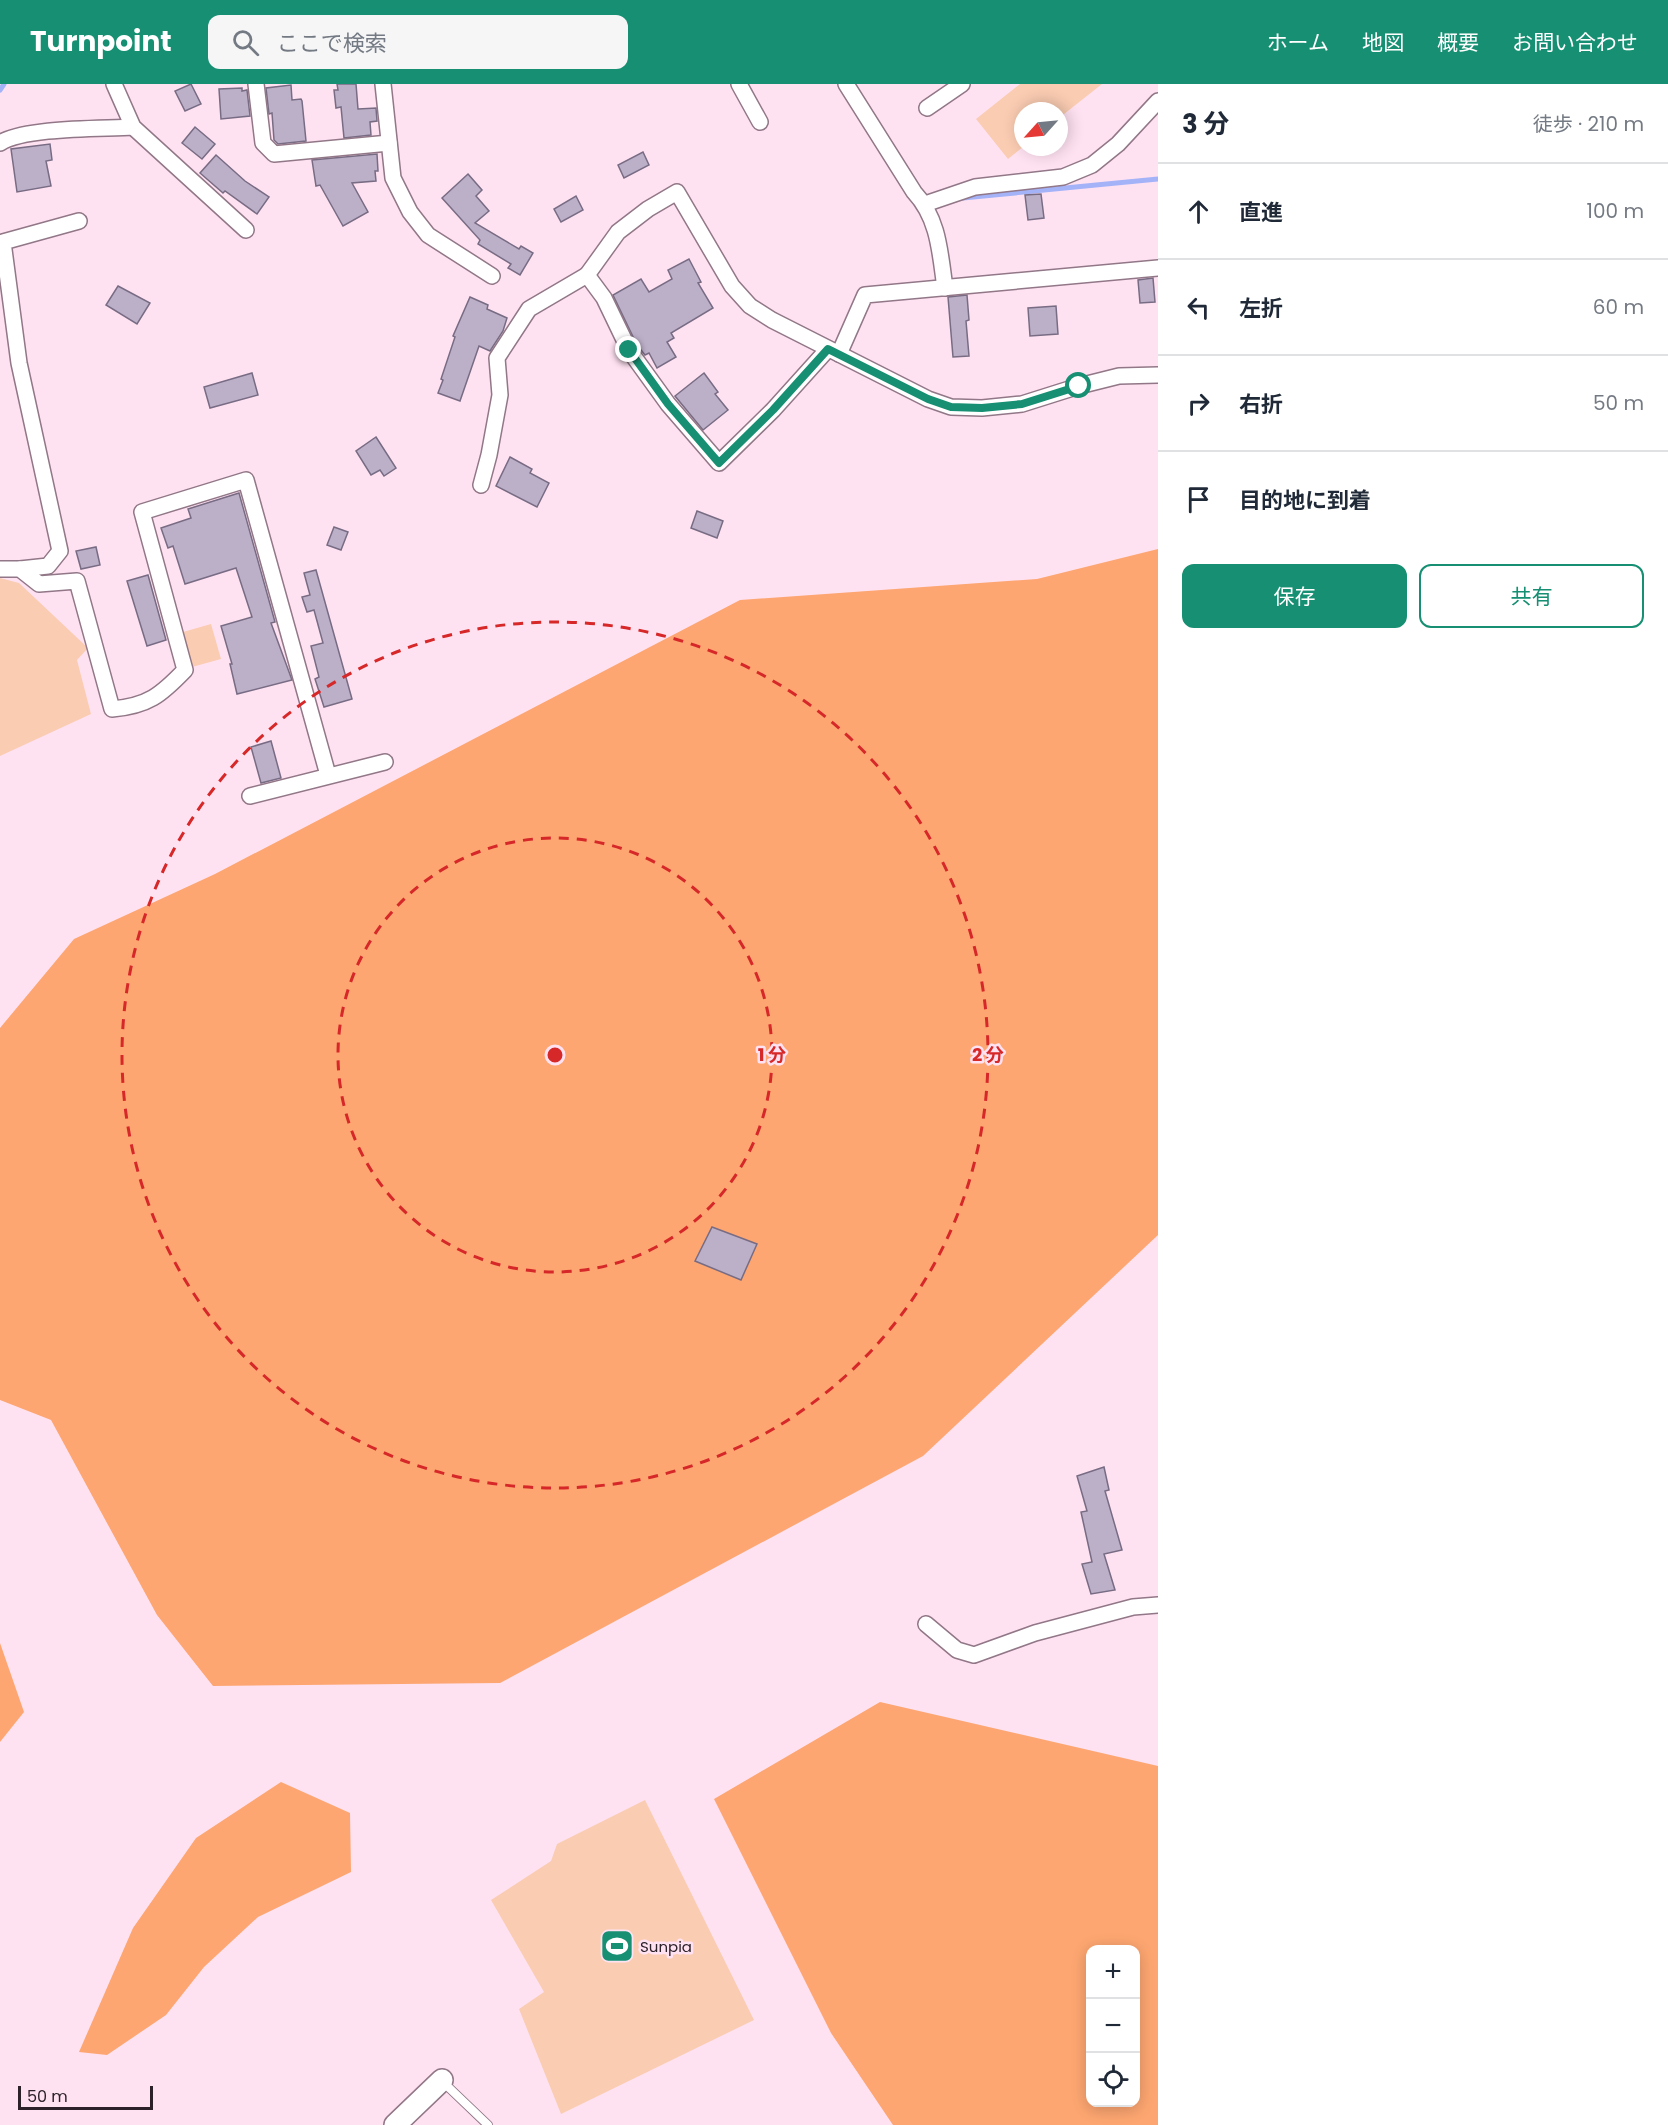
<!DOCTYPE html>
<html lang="ja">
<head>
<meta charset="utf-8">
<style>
  body { margin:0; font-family:Poppins,"Noto Sans JP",sans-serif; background:#f6f6f7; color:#1f2937 }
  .controls { position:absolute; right:18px; bottom:18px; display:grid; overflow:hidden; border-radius:12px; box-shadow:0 3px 15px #0003 }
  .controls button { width:54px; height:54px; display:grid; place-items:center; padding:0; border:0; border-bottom:2px solid #e0e1e3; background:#fff; color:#1f2937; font:30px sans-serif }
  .compass { position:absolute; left:1014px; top:18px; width:54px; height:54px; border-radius:50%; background:#fff; box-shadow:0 3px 15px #0003; rotate:243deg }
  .scale { position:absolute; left:18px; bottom:15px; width:135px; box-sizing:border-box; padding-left:6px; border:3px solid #2c2128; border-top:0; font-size:16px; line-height:21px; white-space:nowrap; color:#2c2128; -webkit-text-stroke:4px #ffe2f2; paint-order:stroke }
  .stop { position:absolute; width:18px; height:18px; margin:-14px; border:4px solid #168f72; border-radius:50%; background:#fff }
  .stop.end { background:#168f72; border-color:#fff; box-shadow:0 2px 6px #0008 }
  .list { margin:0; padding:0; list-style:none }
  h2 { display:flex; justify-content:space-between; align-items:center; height:78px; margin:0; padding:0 24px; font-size:26px }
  h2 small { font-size:20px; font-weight:400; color:#747a83 }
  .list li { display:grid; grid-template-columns:39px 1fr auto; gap:18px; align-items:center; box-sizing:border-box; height:96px; padding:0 24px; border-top:2px solid #e0e1e3 }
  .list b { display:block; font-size:22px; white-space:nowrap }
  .list em { font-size:20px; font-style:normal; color:#747a83 }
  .actions { display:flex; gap:12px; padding:18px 24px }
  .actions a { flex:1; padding:14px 0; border:2px solid #168f72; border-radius:12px; text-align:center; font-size:21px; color:#168f72 }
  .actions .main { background:#168f72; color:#fff }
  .icon { flex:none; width:33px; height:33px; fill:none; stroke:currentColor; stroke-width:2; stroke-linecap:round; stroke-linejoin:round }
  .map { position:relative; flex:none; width:1158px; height:2041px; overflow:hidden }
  header { display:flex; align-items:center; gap:36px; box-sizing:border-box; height:84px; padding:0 30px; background:#168f72; color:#fff }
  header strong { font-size:28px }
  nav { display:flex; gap:33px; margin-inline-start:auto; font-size:21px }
  .search { width:420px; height:54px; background:#f6f6f7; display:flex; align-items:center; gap:15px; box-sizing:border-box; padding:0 21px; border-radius:12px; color:#747a83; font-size:22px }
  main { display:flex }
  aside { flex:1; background:#fff }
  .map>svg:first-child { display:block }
  .green { fill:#faccb2 }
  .forest { fill:#fda671; fill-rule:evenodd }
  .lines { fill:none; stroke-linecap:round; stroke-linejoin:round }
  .stream { stroke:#a4b3f8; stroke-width:5 }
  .building { fill:#bcafc8; stroke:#786c84; stroke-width:1.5 }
  .lane-casing { stroke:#917787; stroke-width:10 }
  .street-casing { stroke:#917787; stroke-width:18 }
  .secondary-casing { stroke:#917787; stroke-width:24 }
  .lane { stroke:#fff; stroke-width:8 }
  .street { stroke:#fff; stroke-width:15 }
  .secondary { stroke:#fff; stroke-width:21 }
  .route { stroke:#168f72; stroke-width:8 }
  .ring { fill:none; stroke:#d62828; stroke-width:3; stroke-dasharray:10 8 }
  .labels { text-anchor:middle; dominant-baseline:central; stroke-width:5; stroke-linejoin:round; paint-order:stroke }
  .poi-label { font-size:15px; fill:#2c2128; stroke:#ffe2f2; text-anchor:start }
  .centre { fill:#d62828; stroke:#ffe2f2; stroke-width:3 }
  .ring-label { font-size:18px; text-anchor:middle; font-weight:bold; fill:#d62828; stroke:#ffe2f2; stroke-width:5; stroke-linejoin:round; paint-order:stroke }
</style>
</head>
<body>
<header>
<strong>Turnpoint</strong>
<div class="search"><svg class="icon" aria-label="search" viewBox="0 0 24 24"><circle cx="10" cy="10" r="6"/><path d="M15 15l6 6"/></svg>ここで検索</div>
<nav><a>ホーム</a><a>地図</a><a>概要</a><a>お問い合わせ</a></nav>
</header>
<main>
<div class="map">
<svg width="1158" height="2041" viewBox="0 0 1158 2041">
  <rect width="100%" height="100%" fill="#ffe2f2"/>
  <g class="green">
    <path d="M 1020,0 L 1102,0 L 1059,34 L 1059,27 L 1023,27 L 1023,63 L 1008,75 L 976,35 Z"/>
    <path d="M 0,494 L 19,499 L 88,564 L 77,576 L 91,630 L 0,672 Z"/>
    <path d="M 211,540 L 221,575 L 192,583 L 183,548 Z"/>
    <path d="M 645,1716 L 754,1936 L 561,2030 L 519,1925 L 544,1908 L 491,1816 L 551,1777 L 557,1760 Z"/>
  </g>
  <g class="forest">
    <path d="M 1158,465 L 1158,1151 L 923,1372 L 500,1599 L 213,1602 L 157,1531 L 51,1336 L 0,1316 L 0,944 L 74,855 L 215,790 L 740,516 L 1037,495 Z"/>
    <path d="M 0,1559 L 24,1628 L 0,1658 Z"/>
    <path d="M 880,1618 L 1158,1682 L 1158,2041 L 893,2041 L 831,1949 L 714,1715 ZM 1090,1866 L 1136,1866 L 1136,2018 L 1090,2018 Z"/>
    <path d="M 281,1698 L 350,1729 L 351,1788 L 258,1833 L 204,1883 L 166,1931 L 107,1971 L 79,1968 L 133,1844 L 196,1754 Z"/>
  </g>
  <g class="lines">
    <g class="stream">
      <path d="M 0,6 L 4,0"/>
      <path d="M 963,114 L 1158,95"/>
    </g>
  </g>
  <g class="building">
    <path d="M 191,0 L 201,20 L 185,27 L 175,7 Z"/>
    <path d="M 337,0 L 356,0 L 358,25 L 376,24 L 377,37 L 370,38 L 371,51 L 344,54 L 341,23 L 336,24 L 334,6 L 338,6 Z"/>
    <path d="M 291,1 L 292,16 L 301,15 L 302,17 L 306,57 L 278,60 L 274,56 L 272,29 L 269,30 L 266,4 Z"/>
    <path d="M 242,4 L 242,7 L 247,6 L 250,32 L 221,35 L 219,5 Z"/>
    <path d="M 195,43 L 215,60 L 202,75 L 182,59 Z"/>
    <path d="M 50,60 L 52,76 L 46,77 L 51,102 L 17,108 L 11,65 Z"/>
    <path d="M 643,68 L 649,81 L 624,94 L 618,81 Z"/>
    <path d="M 377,70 L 378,87 L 375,87 L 376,97 L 352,99 L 368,128 L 343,142 L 320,101 L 316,102 L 312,76 Z"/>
    <path d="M 216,71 L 245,97 L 269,113 L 257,130 L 225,107 L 223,109 L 200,89 Z"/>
    <path d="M 468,90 L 482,106 L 476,112 L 489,127 L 475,139 L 519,165 L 521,162 L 533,169 L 520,191 L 508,184 L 511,180 L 478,160 L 480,156 L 442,114 Z"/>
    <path d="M 1041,110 L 1044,134 L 1028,136 L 1025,111 Z"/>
    <path d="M 576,112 L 583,126 L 561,138 L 554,125 Z"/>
    <path d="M 689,175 L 701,198 L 698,199 L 713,224 L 671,249 L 674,254 L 667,258 L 676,273 L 657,284 L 649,269 L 645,271 L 637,261 L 613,211 L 641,195 L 649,208 L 672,195 L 668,186 Z"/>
    <path d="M 1153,194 L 1155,218 L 1140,219 L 1138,196 Z"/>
    <path d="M 118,202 L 150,219 L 137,240 L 106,221 Z"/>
    <path d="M 967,211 L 969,236 L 966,237 L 969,272 L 953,273 L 948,213 Z"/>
    <path d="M 470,213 L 488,221 L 487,225 L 507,234 L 503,247 L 490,267 L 479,262 L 460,317 L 438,309 L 443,296 L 441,295 L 455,253 L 453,252 Z"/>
    <path d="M 1056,222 L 1058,250 L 1030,252 L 1028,224 Z"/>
    <path d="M 252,289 L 258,311 L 210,324 L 204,303 Z"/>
    <path d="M 704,289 L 718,308 L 715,310 L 728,326 L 703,346 L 675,312 Z"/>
    <path d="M 376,353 L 396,384 L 384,392 L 380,386 L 371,391 L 356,367 Z"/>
    <path d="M 510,373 L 532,385 L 530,389 L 549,399 L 537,423 L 496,402 Z"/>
    <path d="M 239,409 L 275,538 L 271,539 L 292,596 L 237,610 L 230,580 L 232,580 L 221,542 L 252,533 L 236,484 L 185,500 L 173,462 L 168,464 L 161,444 L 191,434 L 188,425 Z"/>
    <path d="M 697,427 L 723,437 L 717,454 L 691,444 Z"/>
    <path d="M 334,443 L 348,448 L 341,466 L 327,461 Z"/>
    <path d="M 96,463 L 100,481 L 81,485 L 76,467 Z"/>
    <path d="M 316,486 L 352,615 L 324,623 L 315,595 L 319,593 L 311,562 L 323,559 L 314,526 L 307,528 L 302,513 L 310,511 L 304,489 Z"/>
    <path d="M 148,491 L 166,556 L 147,562 L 127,497 Z"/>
    <path d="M 271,657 L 281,694 L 261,699 L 251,663 Z"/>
    <path d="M 712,1143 L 757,1160 L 741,1196 L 695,1177 Z"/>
    <path d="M 1104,1383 L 1109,1406 L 1105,1407 L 1122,1466 L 1104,1470 L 1115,1506 L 1091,1510 L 1082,1480 L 1092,1478 L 1081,1428 L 1087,1427 L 1077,1392 Z"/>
  </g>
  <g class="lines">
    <g class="lane-casing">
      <path id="lane" d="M 443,1998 L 488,2041"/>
    </g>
    <g class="street-casing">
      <g id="street">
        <path d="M 114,0 L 133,43 L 246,146"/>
        <path d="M 256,0 L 263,59 L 274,70 L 389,59"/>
        <path d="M 383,0 L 393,94 L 410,128 L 428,151 L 492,192"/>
        <path d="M 739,0 L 760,38"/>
        <path d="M 846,0 L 914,108 C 939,135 940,169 945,204"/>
        <path d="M 927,24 L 962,0"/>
        <path d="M 0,59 C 26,43 101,45 133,43"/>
        <path d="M 925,120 L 975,103 L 1063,93 L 1092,81 L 1118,60 L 1158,17"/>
        <path d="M 828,265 L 773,326 L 719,379 L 668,320 L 629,266 L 604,214 L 587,191 L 618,148 L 648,125 L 677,108 L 732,202 L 750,222 L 772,236 L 928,315 L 951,323 L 982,324 L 1022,320 L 1079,302 L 1119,292 L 1158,291"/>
        <path d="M 839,270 L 865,211 L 1158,184"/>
        <path d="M 481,401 L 489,371 L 500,311 L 497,274 L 529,225 L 587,191"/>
        <path d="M 0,485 L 20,485 L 39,500 L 77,497 L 112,625 C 148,622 161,611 185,586 L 142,428 L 246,396 L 328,691"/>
        <path d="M 20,485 L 48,482 L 60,467 L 19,279 L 3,158 L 79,137"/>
        <path d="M 250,712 L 385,678"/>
        <path d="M 926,1540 L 957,1566 L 974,1571 L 1035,1549 L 1133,1523 L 1158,1521"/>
      </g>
    </g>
    <g class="secondary-casing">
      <path id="secondary" d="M 395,2041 L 442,1996"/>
    </g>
    <use href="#lane" class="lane"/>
    <use href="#street" class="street"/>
    <use href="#secondary" class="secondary"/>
  </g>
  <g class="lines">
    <path class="route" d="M 629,266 L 668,320 L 719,379 L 773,326 L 828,265 L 928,315 L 951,323 L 982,324 L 1022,320 L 1079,302"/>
  </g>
  <g class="ring">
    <circle cx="555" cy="971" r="217"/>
    <circle cx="555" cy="971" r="433"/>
  </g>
  <defs>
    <g id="stadium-square" transform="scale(1.725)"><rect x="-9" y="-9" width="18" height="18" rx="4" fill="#168f72" stroke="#ffe2f2"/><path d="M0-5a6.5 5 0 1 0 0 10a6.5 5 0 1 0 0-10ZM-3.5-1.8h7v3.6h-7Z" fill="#fff"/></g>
  </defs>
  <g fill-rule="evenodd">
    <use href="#stadium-square" x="617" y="1862"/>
  </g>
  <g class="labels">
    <g class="poi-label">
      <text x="640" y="1862">Sunpia</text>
    </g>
  </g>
  <circle cx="555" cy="971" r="9" class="centre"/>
  <g class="ring-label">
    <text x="772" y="977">1 分</text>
    <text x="988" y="977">2 分</text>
  </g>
</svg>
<div class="controls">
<button>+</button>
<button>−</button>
<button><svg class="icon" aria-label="locate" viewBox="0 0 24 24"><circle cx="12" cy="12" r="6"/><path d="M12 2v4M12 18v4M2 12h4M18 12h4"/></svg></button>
</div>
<svg class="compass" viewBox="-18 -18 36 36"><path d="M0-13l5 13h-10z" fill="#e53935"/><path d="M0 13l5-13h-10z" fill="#747a83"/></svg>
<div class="scale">50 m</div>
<div class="stop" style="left:1079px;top:302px"></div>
<div class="stop end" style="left:629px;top:266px"></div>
</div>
<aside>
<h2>3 分<small>徒歩 · 210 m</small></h2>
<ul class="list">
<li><svg class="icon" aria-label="ahead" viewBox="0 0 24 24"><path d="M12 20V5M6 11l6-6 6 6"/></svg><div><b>直進</b></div><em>100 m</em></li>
<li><svg class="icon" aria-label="left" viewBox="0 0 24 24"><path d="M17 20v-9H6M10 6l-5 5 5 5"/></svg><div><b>左折</b></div><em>60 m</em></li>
<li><svg class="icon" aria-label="right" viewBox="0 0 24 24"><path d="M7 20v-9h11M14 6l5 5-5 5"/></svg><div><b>右折</b></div><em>50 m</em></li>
<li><svg class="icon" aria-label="arrive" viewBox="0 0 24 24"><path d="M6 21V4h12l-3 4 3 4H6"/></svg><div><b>目的地に到着</b></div></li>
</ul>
<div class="actions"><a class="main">保存</a><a>共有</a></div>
</aside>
</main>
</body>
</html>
